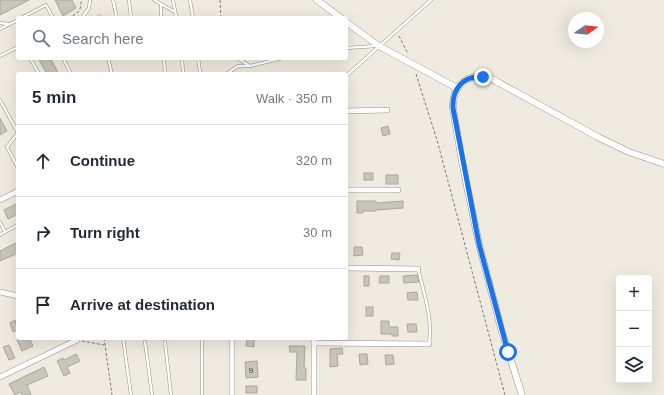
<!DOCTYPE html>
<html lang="en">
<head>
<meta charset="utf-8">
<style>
  body { margin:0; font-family:Arial,sans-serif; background:#f2f2f3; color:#1f2937 }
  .controls { position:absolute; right:12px; bottom:12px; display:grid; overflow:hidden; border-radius:4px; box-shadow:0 4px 16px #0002 }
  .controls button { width:36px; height:36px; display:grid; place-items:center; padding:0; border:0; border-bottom:1px solid #e0e1e3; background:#fff; color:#1f2937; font:20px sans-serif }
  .compass { position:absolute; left:568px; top:12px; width:36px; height:36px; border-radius:50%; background:#fff; box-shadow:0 4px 16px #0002; rotate:76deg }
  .stop { position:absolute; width:12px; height:12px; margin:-9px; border:3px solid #1a73e8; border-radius:50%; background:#fff }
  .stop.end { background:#1a73e8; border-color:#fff; box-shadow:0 1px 4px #0008 }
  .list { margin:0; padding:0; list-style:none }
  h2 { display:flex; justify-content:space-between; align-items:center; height:52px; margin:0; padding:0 16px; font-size:17px }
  h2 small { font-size:13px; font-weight:400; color:#747a83 }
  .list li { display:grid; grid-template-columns:26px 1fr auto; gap:12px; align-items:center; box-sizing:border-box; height:72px; padding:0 16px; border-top:1px solid #e0e1e3 }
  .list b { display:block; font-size:15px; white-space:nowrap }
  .list em { font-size:13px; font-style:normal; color:#747a83 }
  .icon { flex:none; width:22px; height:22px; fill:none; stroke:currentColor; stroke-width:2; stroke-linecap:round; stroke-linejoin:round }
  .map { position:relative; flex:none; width:664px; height:395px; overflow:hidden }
  .search { position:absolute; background:#fff; box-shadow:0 4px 16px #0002; left:16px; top:16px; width:332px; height:44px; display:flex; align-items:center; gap:10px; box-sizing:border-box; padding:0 14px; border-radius:4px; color:#747a83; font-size:15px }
  .panel { position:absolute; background:#fff; box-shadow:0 4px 16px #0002; left:16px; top:72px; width:332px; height:268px; border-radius:4px }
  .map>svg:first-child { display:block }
  .building { fill:#c8c5ba; stroke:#aaa79c }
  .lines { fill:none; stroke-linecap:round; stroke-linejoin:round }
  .service-casing { stroke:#949186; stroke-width:3.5 }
  .minor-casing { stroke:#949186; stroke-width:6 }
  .tertiary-casing { stroke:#949186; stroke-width:7 }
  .path { stroke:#7e7b74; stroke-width:1; stroke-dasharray:3 2; stroke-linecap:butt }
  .service { stroke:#fff; stroke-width:2.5 }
  .minor { stroke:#fff; stroke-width:5 }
  .tertiary { stroke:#fff; stroke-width:6 }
  .route { stroke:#1a73e8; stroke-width:5 }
  .labels { text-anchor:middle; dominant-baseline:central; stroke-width:3; stroke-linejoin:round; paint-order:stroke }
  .number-label { font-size:8px; fill:#413f3a }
</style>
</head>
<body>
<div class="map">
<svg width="664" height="395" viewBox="0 0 664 395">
  <rect width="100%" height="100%" fill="#efebe0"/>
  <g class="building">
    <path d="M 0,0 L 29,0 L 0,15 Z"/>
    <path d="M 55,0 L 72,0 L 76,8 L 63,16 Z"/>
    <path d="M 38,58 L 50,58 L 59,74 L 47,74 Z"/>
    <path d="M 0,118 L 7,131 L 0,135 Z"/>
    <path d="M 388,126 L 390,134 L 383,136 L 381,128 Z"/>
    <rect x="364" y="173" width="9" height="7"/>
    <rect x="386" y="175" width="12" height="9"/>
    <path d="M 357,201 L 376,201 L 376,203 L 403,201 L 403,208 L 376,210 L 376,211 L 363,211 L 363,213 L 357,213 Z"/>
    <path d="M 18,203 L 18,214 L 8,219 L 4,210 Z"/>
    <path d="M 18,242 L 18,253 L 0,261 L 0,251 Z"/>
    <path d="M 354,247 L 362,247 L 363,255 L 354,256 Z"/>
    <path d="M 392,253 L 400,253 L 399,260 L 391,259 Z"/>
    <path d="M 417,275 L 419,282 L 404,283 L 403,276 Z"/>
    <rect x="364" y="276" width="5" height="10"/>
    <path d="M 380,276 L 389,276 L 389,283 L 379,283 Z"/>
    <path d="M 417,292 L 418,300 L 408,300 L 407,293 Z"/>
    <rect x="366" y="307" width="7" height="9"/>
    <path d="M 15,320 L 18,330 L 13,332 L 10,323 Z"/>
    <path d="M 381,321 L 389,321 L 389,327 L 398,327 L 398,336 L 392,336 L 392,334 L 381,334 Z"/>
    <path d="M 407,324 L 416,324 L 417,332 L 408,332 Z"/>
    <path d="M 22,338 L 25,338 L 27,341 L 30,339 L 33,346 L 22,351 L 17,340 Z"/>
    <path d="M 247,338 L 254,338 L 254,347 L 246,346 Z"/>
    <path d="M 9,345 L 15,358 L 9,360 L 3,347 Z"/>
    <path d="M 289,346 L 305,346 L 304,368 L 306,368 L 306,380 L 296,380 L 297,352 L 290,352 Z"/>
    <path d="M 342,348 L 343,354 L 337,354 L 338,366 L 330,367 L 330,349 Z"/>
    <path d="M 76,354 L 80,361 L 67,367 L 70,373 L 64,376 L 57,361 L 63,358 L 64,360 Z"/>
    <path d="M 359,354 L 367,354 L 368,364 L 360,365 Z"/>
    <path d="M 385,355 L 393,355 L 394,364 L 386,365 Z"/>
    <path d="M 257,361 L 258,377 L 246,378 L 245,362 Z"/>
    <path d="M 44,367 L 48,376 L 27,385 L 31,395 L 22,395 L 21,392 L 15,395 L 9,384 Z"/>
    <rect x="246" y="386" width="11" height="7"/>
  </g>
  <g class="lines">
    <g class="service-casing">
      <g id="service">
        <path d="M 113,0 L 117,18"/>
        <path d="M 129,0 L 131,18"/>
        <path d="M 154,0 L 175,12 L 177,18"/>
        <path d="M 173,0 L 175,11"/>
        <path d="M 190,0 L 193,18"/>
        <path d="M 161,4 L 161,18"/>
        <path d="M 99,16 L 100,18"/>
        <path d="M 21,18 L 46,5 L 53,18"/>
        <path d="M 82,18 L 89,8 L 90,0"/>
        <path d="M 0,23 L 8,24"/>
        <path d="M 0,29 L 18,20"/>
        <path d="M 346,48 L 376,46"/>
        <path d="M 0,56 L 18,47"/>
        <path d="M 30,58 L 39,74"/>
        <path d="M 63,58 L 71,74"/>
        <path d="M 108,58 L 112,74"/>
        <path d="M 126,58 L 127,58"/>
        <path d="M 164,58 L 165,74"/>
        <path d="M 182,58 L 183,73"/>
        <path d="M 198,58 L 200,72"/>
        <path d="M 237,58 L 250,66"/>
        <path d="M 226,74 L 238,66 L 250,66 L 283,58"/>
        <path d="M 346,76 L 431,0"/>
        <path d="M 0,100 L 18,133 L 7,147 L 18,168"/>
        <path d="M 0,222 L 5,232 L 18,225"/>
        <path d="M 0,235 L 5,232"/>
        <path d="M 418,269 C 424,293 433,319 429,344"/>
        <path d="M 123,338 L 131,395"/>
        <path d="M 202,338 L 202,395"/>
        <path d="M 145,342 L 152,395"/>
        <path d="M 165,342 L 171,395"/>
      </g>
    </g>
    <g class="minor-casing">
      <g id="minor">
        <path d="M 346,111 L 387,110"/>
        <path d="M 346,190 L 398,190"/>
        <path d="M 0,200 L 18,191"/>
        <path d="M 346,268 L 418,269"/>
        <path d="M 0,292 L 18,296"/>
        <path d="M 232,338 L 232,395"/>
        <path d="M 314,338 L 314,395"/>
        <path d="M 314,343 L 429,344"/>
        <path d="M 0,377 L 77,340 L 76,338"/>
      </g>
    </g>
    <g class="tertiary-casing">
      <g id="tertiary">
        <path d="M 317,0 L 341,18"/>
        <path d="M 346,22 L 379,46 L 457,88"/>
        <path d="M 522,395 L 502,332 L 479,244 L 462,162 L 453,108 C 452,84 469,71 492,79 L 598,137 L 629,152 L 664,164"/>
      </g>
    </g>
    <g class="path">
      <path d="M 220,0 L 221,18"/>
      <path d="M 68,18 C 77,14 82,11 81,0"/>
      <path d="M 399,36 L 408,54"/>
      <path d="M 416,74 L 437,140 L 505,395"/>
      <path d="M 104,338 L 112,395"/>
      <path d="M 82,341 L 104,345"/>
    </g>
    <use href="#service" class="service"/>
    <use href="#minor" class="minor"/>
    <use href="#tertiary" class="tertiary"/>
  </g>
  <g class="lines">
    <path class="route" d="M 483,77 C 463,75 452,89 453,108 L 479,244 L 508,352"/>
  </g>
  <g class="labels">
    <g class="number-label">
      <text x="251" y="370">9</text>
    </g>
  </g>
</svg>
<div class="controls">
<button>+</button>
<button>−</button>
<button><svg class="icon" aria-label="layers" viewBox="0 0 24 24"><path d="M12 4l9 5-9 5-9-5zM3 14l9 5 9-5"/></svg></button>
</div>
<svg class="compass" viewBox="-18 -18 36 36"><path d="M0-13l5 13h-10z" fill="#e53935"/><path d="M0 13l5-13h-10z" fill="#747a83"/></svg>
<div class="stop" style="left:508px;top:352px"></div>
<div class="stop end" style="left:483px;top:77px"></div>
<div class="search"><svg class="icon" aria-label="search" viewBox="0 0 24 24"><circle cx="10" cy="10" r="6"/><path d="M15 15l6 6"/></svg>Search here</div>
<section class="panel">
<h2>5 min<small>Walk · 350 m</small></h2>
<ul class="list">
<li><svg class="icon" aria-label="ahead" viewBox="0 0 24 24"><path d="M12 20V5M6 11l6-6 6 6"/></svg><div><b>Continue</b></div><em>320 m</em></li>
<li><svg class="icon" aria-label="right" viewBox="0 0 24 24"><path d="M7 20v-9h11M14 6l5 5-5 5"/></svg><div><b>Turn right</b></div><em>30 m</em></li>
<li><svg class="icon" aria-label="arrive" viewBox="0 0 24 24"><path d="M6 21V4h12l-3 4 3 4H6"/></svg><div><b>Arrive at destination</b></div></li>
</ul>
</section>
</div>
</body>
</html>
